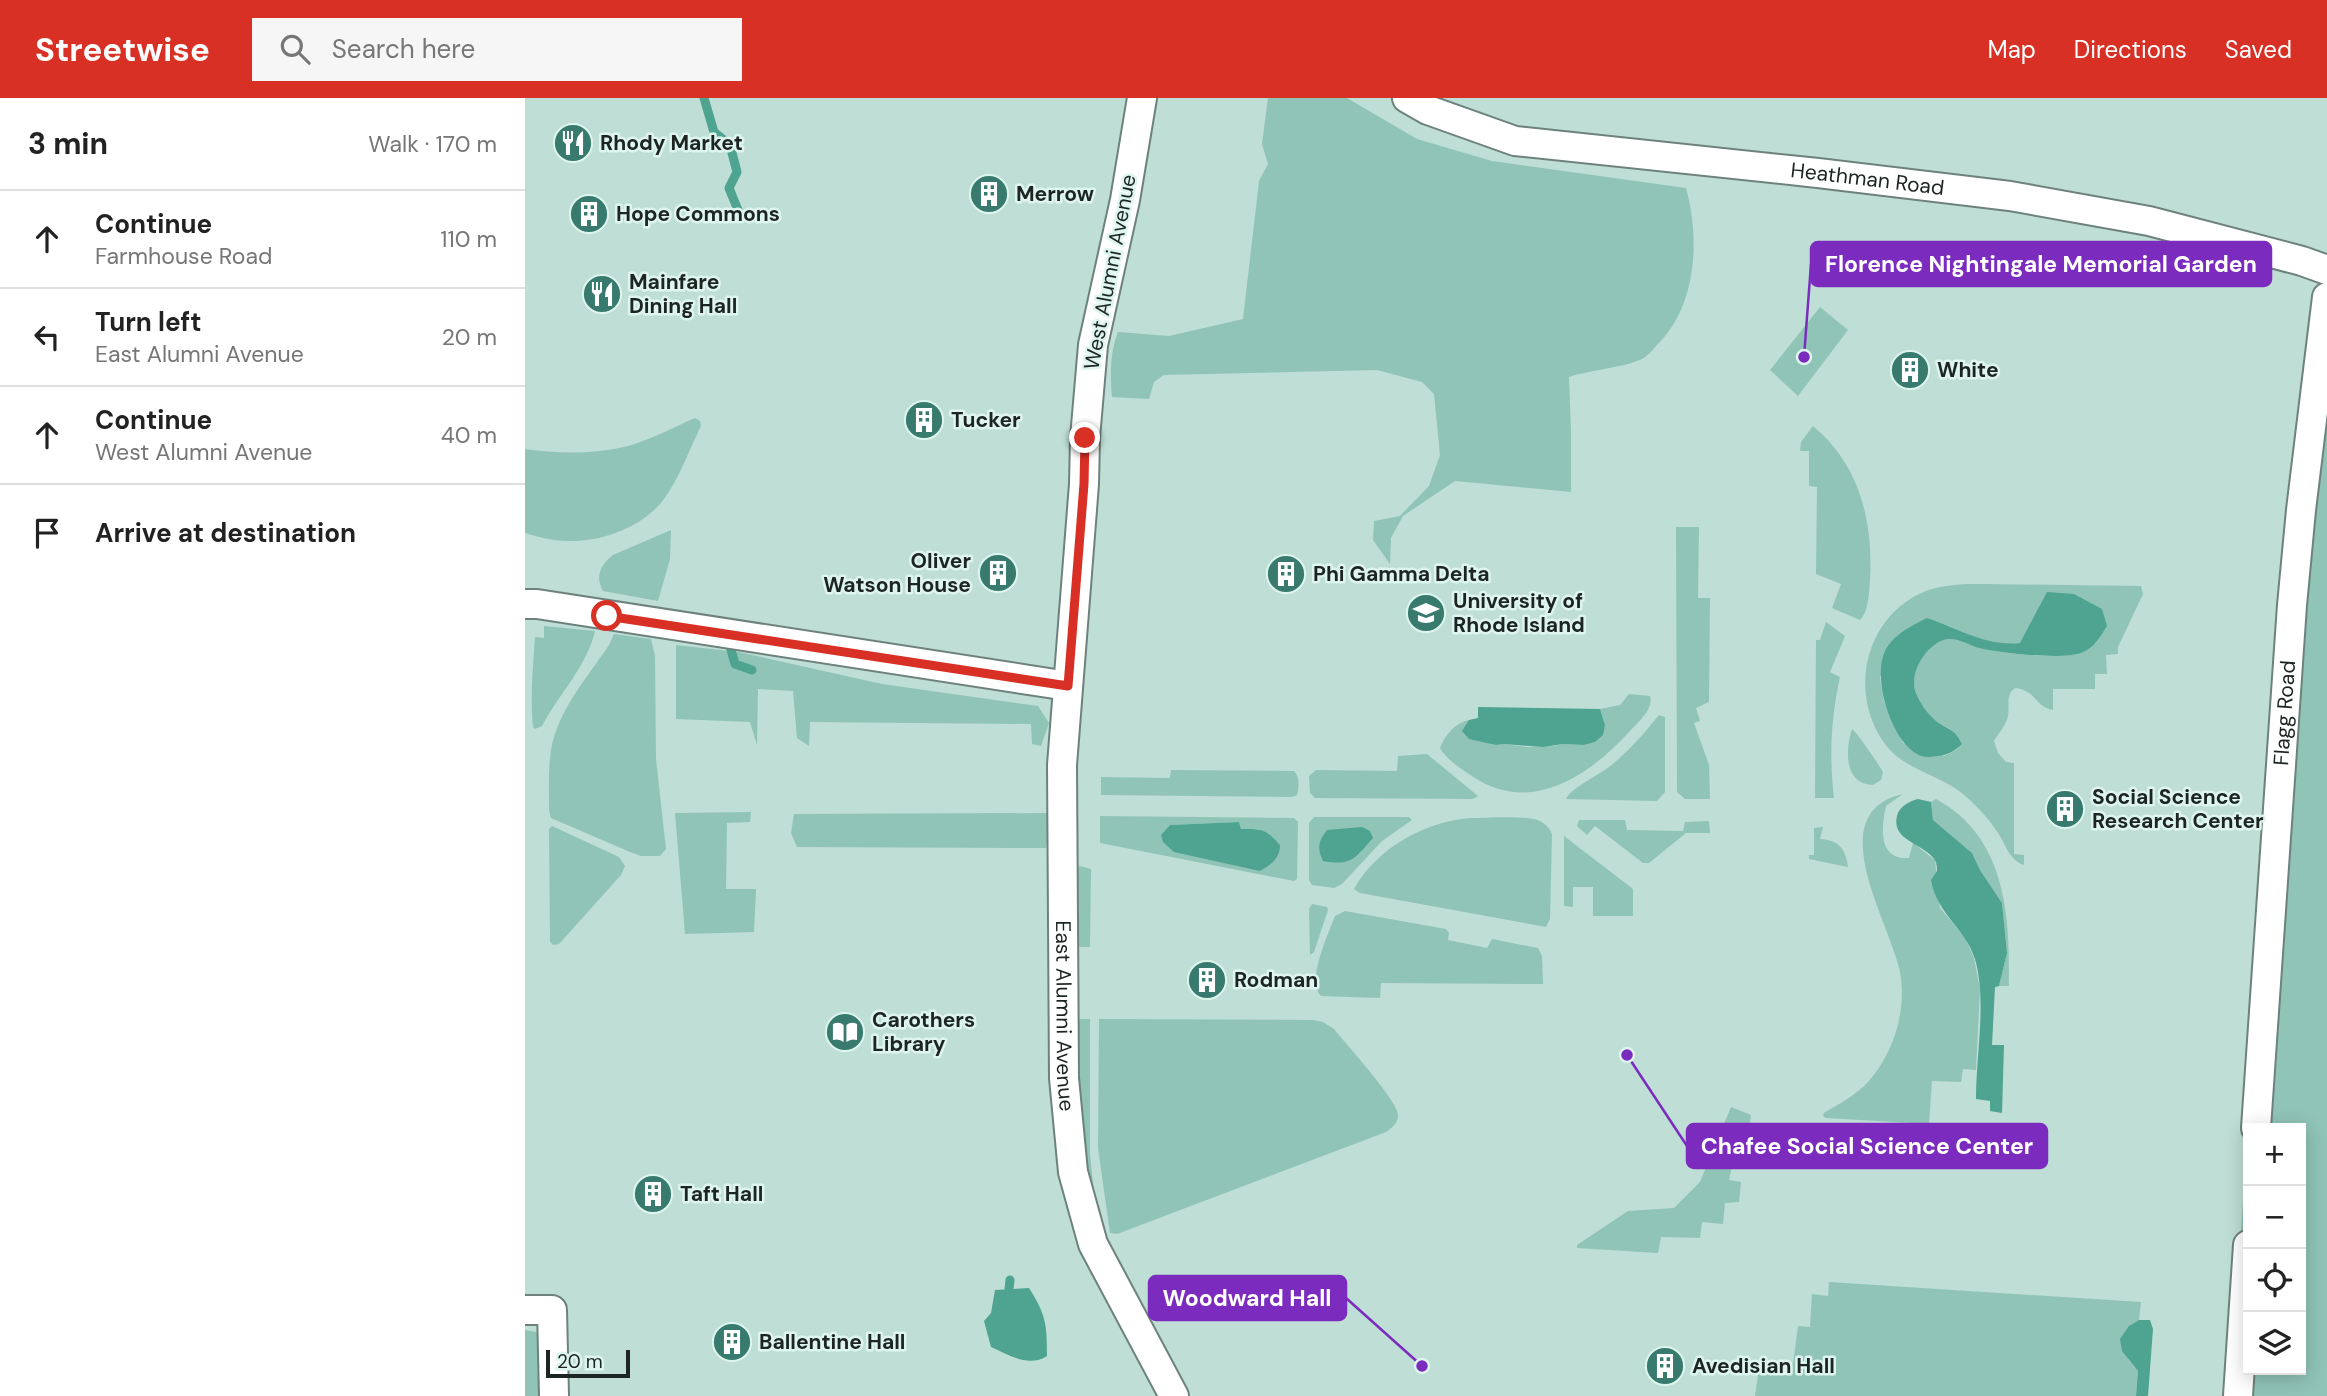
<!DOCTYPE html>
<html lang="en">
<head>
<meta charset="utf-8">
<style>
  body { margin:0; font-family:"DM Sans",sans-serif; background:#f6f6f6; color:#222 }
  .controls { position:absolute; right:21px; bottom:21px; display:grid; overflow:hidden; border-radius:0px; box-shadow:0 4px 18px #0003 }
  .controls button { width:63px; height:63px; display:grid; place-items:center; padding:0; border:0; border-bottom:2px solid #e0e0e0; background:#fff; color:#222; font:35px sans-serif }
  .scale { position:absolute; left:21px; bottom:18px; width:84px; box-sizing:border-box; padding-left:7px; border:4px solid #1d2523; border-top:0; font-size:19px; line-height:24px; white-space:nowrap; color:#1d2523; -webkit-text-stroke:5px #def5ef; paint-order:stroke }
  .stop { position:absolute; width:21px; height:21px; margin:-16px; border:5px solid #d93025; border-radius:50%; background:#fff }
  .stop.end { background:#d93025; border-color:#fff; box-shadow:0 2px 7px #0008 }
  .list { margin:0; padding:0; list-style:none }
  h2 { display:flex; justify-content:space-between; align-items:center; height:91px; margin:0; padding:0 28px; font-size:30px }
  h2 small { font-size:23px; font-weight:400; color:#767676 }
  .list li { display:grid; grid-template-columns:46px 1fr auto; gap:21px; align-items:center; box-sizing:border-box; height:98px; padding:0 28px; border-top:2px solid #e0e0e0 }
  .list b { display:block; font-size:26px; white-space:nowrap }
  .list p { margin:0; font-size:23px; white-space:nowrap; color:#767676 }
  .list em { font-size:23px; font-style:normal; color:#767676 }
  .icon { flex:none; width:38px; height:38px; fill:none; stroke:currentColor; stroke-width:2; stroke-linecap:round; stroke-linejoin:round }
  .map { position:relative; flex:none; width:1802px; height:1298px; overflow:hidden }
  header { display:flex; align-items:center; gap:42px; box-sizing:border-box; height:98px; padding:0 35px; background:#d93025; color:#fff }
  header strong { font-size:33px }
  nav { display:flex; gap:38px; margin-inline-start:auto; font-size:24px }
  .search { width:490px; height:63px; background:#f6f6f6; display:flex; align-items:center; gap:18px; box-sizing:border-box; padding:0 24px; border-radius:0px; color:#767676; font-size:26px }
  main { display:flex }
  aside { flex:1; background:#fff }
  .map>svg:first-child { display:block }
  .built { fill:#bfded5; fill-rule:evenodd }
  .green { fill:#90c4b7; fill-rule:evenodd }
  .water { fill:#4ea391 }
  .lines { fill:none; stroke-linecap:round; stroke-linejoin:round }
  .stream { stroke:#4ea391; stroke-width:9 }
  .minor-casing { stroke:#6e827d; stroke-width:32 }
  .minor { stroke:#fff; stroke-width:28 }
  .route { stroke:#d93025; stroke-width:9 }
  .labels { text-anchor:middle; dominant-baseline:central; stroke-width:5; stroke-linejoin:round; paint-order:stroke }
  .poi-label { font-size:21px; font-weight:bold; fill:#1d2523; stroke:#def5ef; text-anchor:start }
  .street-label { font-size:21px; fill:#1d2523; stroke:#def5ef }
  .leader { fill:none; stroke:#7b2cbf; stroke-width:2.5 }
  .callout-dot { fill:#7b2cbf; stroke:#def5ef; stroke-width:2.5 }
  .callout { fill:#7b2cbf; stroke:#7b2cbf; stroke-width:2.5 }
  .callout-label { font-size:23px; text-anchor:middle; font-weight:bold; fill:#fff }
</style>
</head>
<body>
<header>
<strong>Streetwise</strong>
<div class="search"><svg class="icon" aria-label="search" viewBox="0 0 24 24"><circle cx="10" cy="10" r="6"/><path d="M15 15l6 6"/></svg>Search here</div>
<nav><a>Map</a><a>Directions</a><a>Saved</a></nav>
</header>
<main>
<aside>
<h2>3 min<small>Walk · 170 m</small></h2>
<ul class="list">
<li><svg class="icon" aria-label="ahead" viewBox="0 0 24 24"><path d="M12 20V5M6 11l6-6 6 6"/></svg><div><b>Continue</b><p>Farmhouse Road</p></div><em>110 m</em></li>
<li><svg class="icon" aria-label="left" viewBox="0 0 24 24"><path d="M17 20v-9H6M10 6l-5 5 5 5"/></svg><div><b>Turn left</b><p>East Alumni Avenue</p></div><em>20 m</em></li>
<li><svg class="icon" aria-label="ahead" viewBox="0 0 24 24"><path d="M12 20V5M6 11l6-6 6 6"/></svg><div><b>Continue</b><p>West Alumni Avenue</p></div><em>40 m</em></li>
<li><svg class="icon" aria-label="arrive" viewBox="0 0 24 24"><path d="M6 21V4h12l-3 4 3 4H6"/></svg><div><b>Arrive at destination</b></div></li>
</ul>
</aside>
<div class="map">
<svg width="1802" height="1298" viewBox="0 0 1802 1298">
  <rect width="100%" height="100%" fill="#d1e7e1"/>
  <path class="built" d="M 0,0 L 1802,0 L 1802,1298 L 0,1298 ZM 1723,1030 L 1776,1030 L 1776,1272 L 1723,1272 Z"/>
  <g class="green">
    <path d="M 743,0 L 822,0 L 892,41 L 967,63 L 1161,90 C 1175,141 1172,208 1132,247 C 1128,251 1123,258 1117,261 C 1097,270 1065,272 1044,279 L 1046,334 L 1046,394 L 930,383 L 878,418 L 866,440 L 865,466 L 848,442 L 849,423 L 875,418 L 904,388 L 915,357 L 909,296 L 897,284 L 852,272 L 639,277 L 629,284 L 624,301 L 587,299 C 585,279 585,253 593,234 L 644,238 L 718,221 L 734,83 L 743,66 L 737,46 Z"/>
    <path d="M 1295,209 L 1323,232 L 1273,298 L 1245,272 Z"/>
    <path d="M 1802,226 L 1802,1298 L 1705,1298 L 1742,740 ZM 1723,1030 L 1776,1030 L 1776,1272 L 1723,1272 Z"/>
    <path d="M 170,320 L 175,323 L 176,328 C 164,352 155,379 139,401 C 118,429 77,444 43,443 C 28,443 13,439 0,435 L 0,351 C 32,356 67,356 99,349 C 124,343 147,330 170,320 Z"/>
    <path d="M 1288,328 C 1335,367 1348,423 1345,481 C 1344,494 1344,513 1335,522 L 1307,510 L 1316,486 L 1291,476 L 1292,389 L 1284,388 L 1284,353 L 1275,353 L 1276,344 Z"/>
    <path d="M 1151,429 L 1174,429 L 1173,500 L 1185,500 L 1184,604 L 1171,610 L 1175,623 L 1169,625 L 1184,667 L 1185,701 L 1160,701 L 1152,694 Z"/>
    <path d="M 146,432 L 145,461 L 133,503 L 78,493 C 70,479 75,467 88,457 Z"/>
    <path d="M 1459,486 L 1616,488 L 1618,496 L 1593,549 L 1593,556 L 1581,557 L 1582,576 L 1570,576 L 1570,591 L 1528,591 L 1528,612 C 1510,609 1511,592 1490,590 C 1480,598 1485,607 1483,618 C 1481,628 1474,634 1469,643 L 1473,655 L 1481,664 L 1489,665 L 1489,756 L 1499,757 L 1499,767 C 1484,762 1481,747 1473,735 C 1466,724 1458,715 1449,706 C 1440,697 1430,689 1419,684 C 1399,673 1380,668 1364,651 C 1321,600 1338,518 1401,493 C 1420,486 1440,486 1459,486 ZM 1402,520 L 1424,528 L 1453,541 L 1479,547 L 1495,545 L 1556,556 C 1524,560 1491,557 1459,551 C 1447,549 1436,539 1423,541 C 1401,544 1383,575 1391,595 C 1395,605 1402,615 1410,622 C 1422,631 1430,630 1437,646 L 1431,652 L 1419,658 L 1378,645 L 1359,603 L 1355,579 Z"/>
    <path d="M 1301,524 L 1320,538 L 1305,574 L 1315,579 C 1306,620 1304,658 1309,700 L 1290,700 L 1291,542 L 1295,542 Z"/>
    <path d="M 19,528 L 70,533 C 62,568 34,596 17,628 L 10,631 L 8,629 C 5,599 8,569 10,539 L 19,540 Z"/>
    <path d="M 89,536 L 126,541 L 130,558 L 131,661 L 141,751 L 135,758 L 116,758 L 105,754 L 26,720 L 24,712 C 24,692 23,671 26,652 C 33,612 62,580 84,547 Z"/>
    <path d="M 151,547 L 214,554 L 357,586 L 513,608 L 524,625 L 516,648 L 507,646 L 506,626 L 285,624 L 284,648 L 272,640 L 268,593 L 233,591 L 232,647 L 225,624 L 151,621 Z"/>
    <path d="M 1104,596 L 1125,598 C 1129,611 1113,624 1105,633 C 1064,678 1005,718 947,678 C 935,670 922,662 915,650 C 920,637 930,625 944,622 L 938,634 L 971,647 L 979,646 L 1003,649 L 1029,648 L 1038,646 L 1059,647 L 1070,644 L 1080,627 L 1075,611 L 1095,607 Z"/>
    <path d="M 1134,617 L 1140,619 L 1140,694 L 1132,703 L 1041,701 C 1046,690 1074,677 1084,669 C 1103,654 1119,636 1134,617 Z"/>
    <path d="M 1327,631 C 1331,633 1354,667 1358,674 L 1356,682 L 1348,687 C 1319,686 1320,652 1327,631 Z"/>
    <path d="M 902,656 L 953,698 L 948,701 L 790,700 L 785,695 L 784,678 L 791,672 L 872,673 L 873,658 Z"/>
    <path d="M 646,672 L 769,673 C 775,679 774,689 772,697 L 767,699 L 576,697 L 576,679 L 645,680 Z"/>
    <path d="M 1378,696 L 1361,708 C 1356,730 1353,762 1384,760 L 1388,745 L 1410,762 L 1415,810 L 1440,840 L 1449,860 L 1455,891 L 1451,972 L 1438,971 L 1436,984 L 1407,983 L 1404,1026 L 1301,1020 L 1298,1018 L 1299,1015 C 1314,1006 1331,997 1343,984 C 1369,955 1382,912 1375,874 C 1366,826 1294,715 1378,696 Z"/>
    <path d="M 1411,701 C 1481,739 1485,817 1484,888 L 1474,888 L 1482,855 L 1477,805 L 1455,772 L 1447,755 L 1408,722 L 1406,704 Z"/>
    <path d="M 226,714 L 225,724 L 202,725 L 201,791 L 231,791 L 229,834 L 160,836 L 150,715 Z"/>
    <path d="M 524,715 L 526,726 L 521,750 L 272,749 L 266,735 L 269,716 Z"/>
    <path d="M 575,718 L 769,720 L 773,724 L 772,781 L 769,783 L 575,745 ZM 714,724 L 716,731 L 636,737 L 645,727 Z"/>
    <path d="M 789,719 L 884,719 L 887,722 L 857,743 L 817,786 L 809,790 L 787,787 L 784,782 L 784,725 Z"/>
    <path d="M 945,720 C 961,720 1002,717 1015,723 C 1021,726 1024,730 1027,736 L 1025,821 L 1021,829 L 835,795 L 829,791 C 852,750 899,724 945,720 Z"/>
    <path d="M 1054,722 L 1100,722 L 1102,732 L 1158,733 L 1160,724 L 1184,723 L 1185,735 L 1161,735 L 1124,765 L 1118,765 L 1070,728 L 1062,737 L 1052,728 Z"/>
    <path d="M 27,728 L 94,759 L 100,768 L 96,777 L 34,846 L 28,847 L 25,843 L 24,731 Z"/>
    <path d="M 1298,729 L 1295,741 C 1314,742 1321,751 1323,769 L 1284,761 L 1284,757 L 1289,757 L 1289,730 Z"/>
    <path d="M 1039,738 L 1108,791 L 1108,818 L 1068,818 L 1068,789 L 1048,789 L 1048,809 L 1039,808 Z"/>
    <path d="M 555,768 L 566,771 L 565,849 L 551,849 L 551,770 Z"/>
    <path d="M 787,806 L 802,809 L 803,812 L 789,854 L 785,857 L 784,811 Z"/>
    <path d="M 820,813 L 921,831 L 924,835 L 923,842 L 962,850 L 967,841 L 1013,850 L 1017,858 L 1018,886 L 856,885 L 855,900 L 796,898 C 781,883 803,837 810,818 Z"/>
    <path d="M 555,921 L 565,921 L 565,1057 L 570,1103 C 551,1047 553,985 551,926 Z"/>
    <path d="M 574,921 L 788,922 L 798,924 L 809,931 C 821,946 871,1001 873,1016 C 874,1024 868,1029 861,1034 L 592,1136 L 585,1135 L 573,1050 Z"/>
    <path d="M 1206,1009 L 1226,1017 L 1222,1044 L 1212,1044 L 1204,1082 L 1216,1084 L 1214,1104 L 1200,1105 L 1198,1126 L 1177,1124 L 1175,1140 L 1136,1139 L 1133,1155 L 1052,1150 L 1052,1147 L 1103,1113 L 1149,1110 L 1175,1084 Z"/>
    <path d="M 1304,1184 L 1616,1204 L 1614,1222 L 1604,1228 L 1603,1261 L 1613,1273 L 1611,1298 L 1230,1298 L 1235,1263 L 1268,1266 L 1273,1228 L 1285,1229 L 1287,1196 L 1303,1198 Z"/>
    <path d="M 0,1232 L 11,1234 L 18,1247 L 19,1298 L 0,1298 Z"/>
  </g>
  <g class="water">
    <path d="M 1522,494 L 1549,496 L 1577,511 L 1582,528 C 1575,539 1569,550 1556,555 C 1538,562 1473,555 1454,550 C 1444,547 1434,540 1423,541 C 1402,544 1383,575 1391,595 C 1395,605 1402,615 1410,622 C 1422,632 1430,630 1437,646 C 1430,653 1423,657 1413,658 C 1406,659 1399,660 1392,656 C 1366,642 1347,580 1360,553 C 1368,537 1386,528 1402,520 C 1433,530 1461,549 1495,545 Z"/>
    <path d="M 953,609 L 1075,611 L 1080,627 L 1078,637 L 1070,644 L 1059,647 L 1038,646 L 1018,649 L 979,646 L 971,647 L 944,641 L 937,633 L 944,622 L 953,620 Z"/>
    <path d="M 1393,701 L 1406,704 L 1408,722 L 1447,755 L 1455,772 L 1477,805 L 1482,855 L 1474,888 L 1470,889 L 1467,947 L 1479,947 L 1477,1015 L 1465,1013 L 1465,1003 L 1451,1001 C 1451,956 1462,903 1450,861 C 1440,830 1412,816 1406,782 L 1412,773 C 1412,770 1412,766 1410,762 C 1398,745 1366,743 1372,718 C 1374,709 1384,703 1393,701 Z"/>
    <path d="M 714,724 L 716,731 C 737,731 741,731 755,747 C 755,760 746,767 735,773 L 649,754 L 638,744 L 636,737 L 645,727 Z"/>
    <path d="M 837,729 L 845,733 L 848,740 C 829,761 827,768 798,763 C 792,750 793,743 802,732 Z"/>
    <path d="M 504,1190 C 521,1217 522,1226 522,1258 C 504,1270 484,1257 466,1249 L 459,1223 L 466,1215 L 470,1192 Z"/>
    <path d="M 1614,1222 L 1625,1222 L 1628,1231 L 1623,1298 L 1611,1298 L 1613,1273 L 1597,1253 L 1595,1241 L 1604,1228 Z"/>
  </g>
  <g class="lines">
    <g class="stream">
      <path d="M 179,0 L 189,34 L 205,47 L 212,74 L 204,90 L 213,112"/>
      <path d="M 205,548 L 210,566 L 227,572"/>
      <path d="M 484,1191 L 485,1182"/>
    </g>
    <g class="minor-casing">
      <g id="minor">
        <path id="s1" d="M 617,0 L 600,102 L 568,247 L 560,340 L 559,386 L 537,667 L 539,980 L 548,1074 L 568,1146 L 649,1298"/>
        <path id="s2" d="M 882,0 L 903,12 L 990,43 L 1293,75 L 1485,98 L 1624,123 L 1777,163 L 1802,172"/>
        <path d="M 0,506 L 12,506 L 543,588"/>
        <path id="s3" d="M 1731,1030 L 1767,507 L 1776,412 L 1802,199"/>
        <path d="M 0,1212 L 27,1212 L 29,1298"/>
        <path d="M 1713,1298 L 1723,1147"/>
      </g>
    </g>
    <use href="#minor" class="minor"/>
  </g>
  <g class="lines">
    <path class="route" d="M 82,518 L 543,588 L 559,386 L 560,340"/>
  </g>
  <defs>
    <g id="restaurant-disc" transform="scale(2.0125)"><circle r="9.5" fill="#387b6e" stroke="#def5ef"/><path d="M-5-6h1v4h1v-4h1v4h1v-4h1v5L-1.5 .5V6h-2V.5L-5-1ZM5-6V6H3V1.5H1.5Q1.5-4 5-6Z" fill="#fff"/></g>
    <g id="building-disc" transform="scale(2.0125)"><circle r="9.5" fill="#387b6e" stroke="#def5ef"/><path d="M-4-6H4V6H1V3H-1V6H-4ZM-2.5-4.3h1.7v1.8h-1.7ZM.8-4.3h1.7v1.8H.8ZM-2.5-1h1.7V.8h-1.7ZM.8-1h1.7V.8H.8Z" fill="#fff"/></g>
    <g id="university-disc" transform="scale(2.0125)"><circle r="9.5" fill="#387b6e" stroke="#def5ef"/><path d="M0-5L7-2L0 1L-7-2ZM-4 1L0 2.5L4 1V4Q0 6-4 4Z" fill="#fff"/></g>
    <g id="library-disc" transform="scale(2.0125)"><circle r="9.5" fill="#387b6e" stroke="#def5ef"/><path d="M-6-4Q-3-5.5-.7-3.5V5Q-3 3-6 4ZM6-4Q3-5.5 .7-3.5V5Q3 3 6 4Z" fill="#fff"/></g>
  </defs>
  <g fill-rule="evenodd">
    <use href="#restaurant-disc" x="48" y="45"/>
    <use href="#building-disc" x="464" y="96"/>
    <use href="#building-disc" x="64" y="116"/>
    <use href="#restaurant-disc" x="77" y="196"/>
    <use href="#building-disc" x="1385" y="272"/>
    <use href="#building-disc" x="399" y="322"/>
    <use href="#building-disc" x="473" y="475"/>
    <use href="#building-disc" x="761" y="476"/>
    <use href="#university-disc" x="901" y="515"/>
    <use href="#building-disc" x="1540" y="711"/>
    <use href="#building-disc" x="682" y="882"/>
    <use href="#library-disc" x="320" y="934"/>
    <use href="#building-disc" x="128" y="1096"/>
    <use href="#building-disc" x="207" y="1244"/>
    <use href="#building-disc" x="1140" y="1268"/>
  </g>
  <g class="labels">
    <g class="poi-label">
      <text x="75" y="45">Rhody Market</text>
      <text x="491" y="96">Merrow</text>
      <text x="91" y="116">Hope Commons</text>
      <text x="104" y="184">Mainfare<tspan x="104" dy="24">Dining Hall</tspan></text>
      <text x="1412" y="272">White</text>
      <text x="426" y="322">Tucker</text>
      <text x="446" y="463" text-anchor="end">Oliver<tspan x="446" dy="24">Watson House</tspan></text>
      <text x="788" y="476">Phi Gamma Delta</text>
      <text x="928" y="503">University of<tspan x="928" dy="24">Rhode Island</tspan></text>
      <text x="1567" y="699">Social Science<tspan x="1567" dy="24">Research Center</tspan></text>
      <text x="709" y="882">Rodman</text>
      <text x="347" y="922">Carothers<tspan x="347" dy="24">Library</tspan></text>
      <text x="155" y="1096">Taft Hall</text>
      <text x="234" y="1244">Ballentine Hall</text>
      <text x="1167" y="1268">Avedisian Hall</text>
    </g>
    <g class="street-label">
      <text stroke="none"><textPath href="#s2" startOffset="471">Heathman Road</textPath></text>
      <text transform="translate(585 174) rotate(-79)">West Alumni Avenue</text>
      <text stroke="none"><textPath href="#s3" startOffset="416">Flagg Road</textPath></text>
      <text stroke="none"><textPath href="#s1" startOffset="924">East Alumni Avenue</textPath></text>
    </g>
  </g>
  <path class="leader" d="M1279 259L1286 166M1102 957L1162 1048M897 1268L821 1200"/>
  <g class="callout-dot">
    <circle cx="1279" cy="259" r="7"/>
    <circle cx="1102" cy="957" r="7"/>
    <circle cx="897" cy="1268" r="7"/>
  </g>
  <g class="callout">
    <rect x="1286" y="144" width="460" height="44" rx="7"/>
    <rect x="1162" y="1026" width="360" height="44" rx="7"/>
    <rect x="624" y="1178" width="197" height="44" rx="7"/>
  </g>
  <g class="callout-label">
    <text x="1516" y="174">Florence Nightingale Memorial Garden</text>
    <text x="1342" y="1056">Chafee Social Science Center</text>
    <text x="722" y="1208">Woodward Hall</text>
  </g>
</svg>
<div class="controls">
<button>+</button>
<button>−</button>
<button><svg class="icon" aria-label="locate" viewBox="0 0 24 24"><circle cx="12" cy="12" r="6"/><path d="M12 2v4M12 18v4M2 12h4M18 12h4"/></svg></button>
<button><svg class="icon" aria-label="layers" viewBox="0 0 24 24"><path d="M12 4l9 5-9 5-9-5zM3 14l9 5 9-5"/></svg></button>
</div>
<div class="scale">20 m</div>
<div class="stop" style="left:82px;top:518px"></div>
<div class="stop end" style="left:560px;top:340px"></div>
</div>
</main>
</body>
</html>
